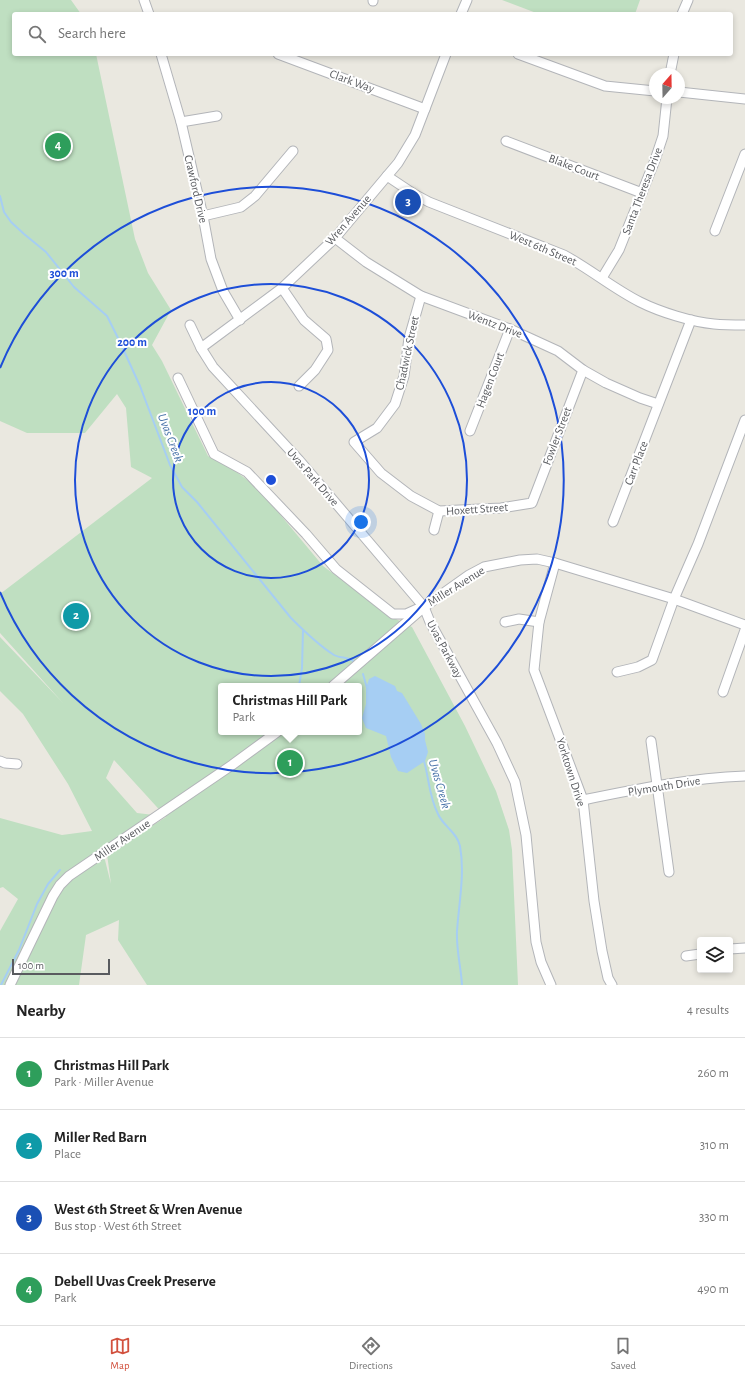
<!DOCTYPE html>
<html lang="en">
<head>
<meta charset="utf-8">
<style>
  body { margin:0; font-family:"Alegreya Sans",sans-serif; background:#f2f2f2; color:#222 }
  .controls { position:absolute; right:12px; bottom:12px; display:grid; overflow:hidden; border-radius:4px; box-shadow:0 2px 6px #0003 }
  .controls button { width:36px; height:36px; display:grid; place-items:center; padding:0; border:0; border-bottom:1px solid #e0e0e0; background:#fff; color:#222; font:20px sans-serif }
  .compass { position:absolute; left:649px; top:68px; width:36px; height:36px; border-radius:50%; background:#fff; box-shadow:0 2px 6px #0003; rotate:20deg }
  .scale { position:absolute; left:12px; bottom:10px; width:98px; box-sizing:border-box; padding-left:4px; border:2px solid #595b5f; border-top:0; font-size:11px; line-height:14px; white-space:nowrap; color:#595b5f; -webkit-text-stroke:3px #fff; paint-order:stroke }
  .you { position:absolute; left:361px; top:522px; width:14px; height:14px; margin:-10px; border:3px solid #fff; border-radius:50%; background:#1a73e8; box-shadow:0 0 0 6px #1a73e833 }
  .badge { display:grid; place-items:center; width:26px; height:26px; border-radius:50%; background:#d2513e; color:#fff; font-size:13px; font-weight:700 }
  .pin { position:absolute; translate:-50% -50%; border:2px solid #fff; box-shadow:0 1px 4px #0006 }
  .popup { position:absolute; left:218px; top:683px; width:144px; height:52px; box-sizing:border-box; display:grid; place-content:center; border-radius:4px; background:#fff; filter:drop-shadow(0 1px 3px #0005); font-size:13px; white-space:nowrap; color:#767676 }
  .popup b { font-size:15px; color:#222 }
  .popup::after { content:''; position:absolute; left:50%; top:100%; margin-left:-8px; border:8px solid transparent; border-top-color:#fff }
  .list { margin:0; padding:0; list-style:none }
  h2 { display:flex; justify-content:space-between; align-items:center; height:52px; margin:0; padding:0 16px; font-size:17px }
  h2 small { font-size:13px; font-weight:400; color:#767676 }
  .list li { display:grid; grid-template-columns:26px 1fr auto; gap:12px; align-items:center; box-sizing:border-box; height:72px; padding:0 16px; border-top:1px solid #e0e0e0 }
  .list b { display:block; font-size:15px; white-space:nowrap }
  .list p { margin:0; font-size:13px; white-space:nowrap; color:#767676 }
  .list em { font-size:13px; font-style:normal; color:#767676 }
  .icon { flex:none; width:22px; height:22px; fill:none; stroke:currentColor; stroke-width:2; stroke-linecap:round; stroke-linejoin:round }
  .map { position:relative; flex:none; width:745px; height:985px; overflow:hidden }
  .search { position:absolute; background:#fff; box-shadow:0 2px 6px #0003; left:12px; right:12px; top:12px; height:44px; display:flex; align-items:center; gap:10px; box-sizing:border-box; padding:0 14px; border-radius:4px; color:#767676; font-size:15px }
  .sheet { height:340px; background:#fff }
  nav { display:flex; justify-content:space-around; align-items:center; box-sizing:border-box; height:56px; border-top:1px solid #e0e0e0; background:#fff; font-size:11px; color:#767676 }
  nav a { display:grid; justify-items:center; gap:2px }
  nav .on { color:#d2513e }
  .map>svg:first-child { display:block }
  .green { fill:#bfdfc1; fill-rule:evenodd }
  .water { fill:#a6cef3 }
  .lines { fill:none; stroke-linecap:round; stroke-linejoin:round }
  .stream { stroke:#a6cef3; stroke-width:2 }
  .minor-casing { stroke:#b3b5b9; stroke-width:11 }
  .minor { stroke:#fff; stroke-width:9 }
  .ring { fill:none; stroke:#1d4ed8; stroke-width:2 }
  .labels { text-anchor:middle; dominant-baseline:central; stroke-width:4; stroke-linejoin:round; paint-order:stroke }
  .street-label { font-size:12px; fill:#595b5f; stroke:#fff }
  .water-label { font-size:13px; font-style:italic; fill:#4b75aa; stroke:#fff }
  .centre { fill:#1d4ed8; stroke:#fff; stroke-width:2 }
  .ring-label { font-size:12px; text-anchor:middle; font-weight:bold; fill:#1d4ed8; stroke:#fff; stroke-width:4; stroke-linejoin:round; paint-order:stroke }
</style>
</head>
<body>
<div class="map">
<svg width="745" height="985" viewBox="0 0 745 985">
  <rect width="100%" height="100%" fill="#eae8e0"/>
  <g class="green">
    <path d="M 0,0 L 71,0 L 81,14 L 14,14 L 14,54 L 96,54 L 135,239 L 148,273 L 171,310 L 152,345 L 162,361 L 208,456 L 234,470 L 258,488 L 323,566 L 392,617 L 412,627 L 465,726 L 496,791 L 509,830 L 512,850 L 518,985 L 147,985 L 118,940 L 119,920 L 86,935 L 79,985 L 0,985 L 0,931 L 18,899 L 3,887 L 0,888 L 0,818 L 62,835 L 92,831 L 68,784 L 23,714 L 0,691 L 0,637 L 63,703 L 0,633 L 0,594 L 152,478 L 131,467 L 126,408 L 117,394 L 85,433 L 27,433 L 0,421 ZM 221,686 L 359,686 L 359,732 L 221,732 ZM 114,760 L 166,817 L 107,854 L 111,884 L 102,848 L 154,815 L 137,813 L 106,778 Z"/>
    <path d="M 502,0 L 640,0 L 635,14 L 539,14 Z"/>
  </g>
  <path class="water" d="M 375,676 L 395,686 L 397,691 L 402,693 L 421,724 L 425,734 L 425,740 L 428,752 L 425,761 L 407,773 L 398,771 L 391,757 L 386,736 L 366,728 L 362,718 L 366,704 L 366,688 L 369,679 Z"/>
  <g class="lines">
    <g class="stream">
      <path d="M 0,196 L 4,212 L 11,222 L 24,234 L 46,252 L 74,287 L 107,316 L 119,340 L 140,386 L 170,465 L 182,487 L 197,502 L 291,618 C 304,631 318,645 334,655 C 341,659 349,656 354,662"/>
      <path d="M 363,674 L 367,688"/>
      <path d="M 299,686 L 302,668 L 303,630"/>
      <path d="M 424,761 C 429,778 429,797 438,814 C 443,826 457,832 460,846 C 465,874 459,902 457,931 C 456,949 461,967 462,985"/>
      <path d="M 1,985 L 19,950 L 37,904 L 48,884 L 60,870"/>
    </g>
    <g class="minor-casing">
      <g id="minor">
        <path d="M 144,0 L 149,14"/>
        <path d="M 373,1 L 373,0"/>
        <path d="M 461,14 L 467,0"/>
        <path d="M 682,14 L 688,0"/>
        <path d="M 161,54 L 181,122 L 203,216 L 211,259 L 223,291 L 240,320"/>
        <path d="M 278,54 L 425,109"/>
        <path d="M 518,54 L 605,86 L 655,91"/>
        <path d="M 670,74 L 674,54"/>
        <path d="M 679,92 L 745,99"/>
        <path d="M 181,122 L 217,116"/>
        <path d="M 506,141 L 642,193"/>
        <path d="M 387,176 L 414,194 L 429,202 L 564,255 C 590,269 614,289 640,302 C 660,312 692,322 714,324 C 724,325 735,325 745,325"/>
        <path d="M 203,216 L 241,207 L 255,196 L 293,151"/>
        <path d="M 715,231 L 745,154"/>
        <path d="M 335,238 L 366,262 L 421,296 L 510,329 L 558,351 L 583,370 L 606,383 L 640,398 L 658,404"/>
        <path d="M 602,278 L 619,250 L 655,160 L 663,136 L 667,98"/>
        <path d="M 282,288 L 304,320 L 326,339 L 328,350 L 315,370 L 299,386"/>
        <path d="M 421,296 L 409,338 L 404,376 L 395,404 L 377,428 L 354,442 L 381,473 L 411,496 L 439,511 L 501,508 L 532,503 L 583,370"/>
        <path d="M 190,325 L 201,348 L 213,367 L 299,460 L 424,607 L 430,622 L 497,743 L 515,782 L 526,835 L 536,942 L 541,962 L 551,985"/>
        <path d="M 201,348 L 282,288 L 335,238 L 387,176 L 398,163 L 415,135 L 446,54"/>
        <path d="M 178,378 L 214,454 L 247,472 L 306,534 L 336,569 L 393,614 L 406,614 L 417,609"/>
        <path d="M 470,431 L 510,329"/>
        <path d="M 613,522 L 691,320"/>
        <path d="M 434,530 L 439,511"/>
        <path d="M 555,563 L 539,622 L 534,670 L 583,800 L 594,901 L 602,951 L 608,978 L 612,985"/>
        <path d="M 505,622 L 519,619 L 539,622"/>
        <path d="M 617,672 L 638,667 L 652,660 L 674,599 L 698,544 L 745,420"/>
        <path d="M 333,686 L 424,607 L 469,575 L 484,567 L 520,560 L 537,559 L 555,563 L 674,599 L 745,625"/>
        <path d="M 723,692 L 745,630"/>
        <path d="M 651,741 L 669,872"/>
        <path d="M 0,761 L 5,763 L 17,764"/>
        <path d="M 583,800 C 636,789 691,778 745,776"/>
        <path d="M 730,949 L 745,948"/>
        <path d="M 686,956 L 700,954"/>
        <path d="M 10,985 L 53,896 L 60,885 L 69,876 L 232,765 L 277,732"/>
      </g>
    </g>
    <use href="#minor" class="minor"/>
  </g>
  <g class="ring">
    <circle cx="271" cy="480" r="98"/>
    <circle cx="271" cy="480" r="196"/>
    <path d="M0 368A293 293 0 1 1 0 592"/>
  </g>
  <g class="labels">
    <g class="street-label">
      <text transform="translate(352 81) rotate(20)">Clark Way</text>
      <text transform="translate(574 167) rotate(21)">Blake Court</text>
      <text transform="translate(196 189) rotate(77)">Crawford Drive</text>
      <text transform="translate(642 191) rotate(-69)">Santa Theresa Drive</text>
      <text transform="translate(348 220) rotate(-49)">Wren Avenue</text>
      <text transform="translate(543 248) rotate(23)">West 6th Street</text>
      <text transform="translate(495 324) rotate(21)">Wentz Drive</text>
      <text transform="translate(407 353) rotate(-78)">Chadwick Street</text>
      <text transform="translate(490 380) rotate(-69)">Hagen Court</text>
      <text transform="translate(557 436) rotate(-69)">Fowler Street</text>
      <text transform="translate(636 463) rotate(-69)">Carr Place</text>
      <text transform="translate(313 477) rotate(49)">Uvas Park Drive</text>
      <text transform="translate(477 509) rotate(-4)">Hoxett Street</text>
      <text transform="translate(456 586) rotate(-32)">Miller Avenue</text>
      <text transform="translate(445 649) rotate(62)">Uvas Parkway</text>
      <text transform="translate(571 772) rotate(72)">Yorktown Drive</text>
      <text transform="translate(664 786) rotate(-9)">Plymouth Drive</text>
      <text transform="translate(122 840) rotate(-34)">Miller Avenue</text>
    </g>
    <g class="water-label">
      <text transform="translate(170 438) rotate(69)">Uvas Creek</text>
      <text transform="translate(439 784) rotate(74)">Uvas Creek</text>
    </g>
  </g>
  <circle cx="271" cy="480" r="6" class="centre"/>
  <g class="ring-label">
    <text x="64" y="277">300 m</text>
    <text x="132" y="346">200 m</text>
    <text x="202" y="415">100 m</text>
  </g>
</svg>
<div class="controls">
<button><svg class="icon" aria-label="layers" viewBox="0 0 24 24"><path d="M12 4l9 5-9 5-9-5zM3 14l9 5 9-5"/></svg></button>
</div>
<svg class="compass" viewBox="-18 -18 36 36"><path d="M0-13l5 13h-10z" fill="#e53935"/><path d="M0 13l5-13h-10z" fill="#767676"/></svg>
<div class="scale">100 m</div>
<div class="you"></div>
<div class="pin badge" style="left:290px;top:763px;background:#2e9e5b">1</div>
<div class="popup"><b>Christmas Hill Park</b>Park</div>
<div class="pin badge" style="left:76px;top:616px;background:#0f9aa8">2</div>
<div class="pin badge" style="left:408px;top:202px;background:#1a4fb4">3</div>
<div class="pin badge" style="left:58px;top:146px;background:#2e9e5b">4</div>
<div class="search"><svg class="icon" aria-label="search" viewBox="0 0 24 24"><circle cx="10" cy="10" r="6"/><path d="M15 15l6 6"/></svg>Search here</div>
</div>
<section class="sheet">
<h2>Nearby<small>4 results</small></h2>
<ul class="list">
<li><span class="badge" style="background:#2e9e5b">1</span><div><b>Christmas Hill Park</b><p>Park · Miller Avenue</p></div><em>260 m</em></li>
<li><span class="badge" style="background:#0f9aa8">2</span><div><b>Miller Red Barn</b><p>Place</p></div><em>310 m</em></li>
<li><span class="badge" style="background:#1a4fb4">3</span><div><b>West 6th Street &amp; Wren Avenue</b><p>Bus stop · West 6th Street</p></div><em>330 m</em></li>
<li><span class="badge" style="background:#2e9e5b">4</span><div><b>Debell Uvas Creek Preserve</b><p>Park</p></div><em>490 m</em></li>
</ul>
</section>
<nav>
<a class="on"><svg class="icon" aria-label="map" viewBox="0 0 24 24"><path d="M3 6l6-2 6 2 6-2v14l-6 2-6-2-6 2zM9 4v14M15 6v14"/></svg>Map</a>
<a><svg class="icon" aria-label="directions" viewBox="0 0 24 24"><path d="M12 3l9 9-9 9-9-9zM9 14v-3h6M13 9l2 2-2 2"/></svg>Directions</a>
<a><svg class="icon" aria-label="saved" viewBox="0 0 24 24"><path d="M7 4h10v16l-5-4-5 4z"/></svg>Saved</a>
</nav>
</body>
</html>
